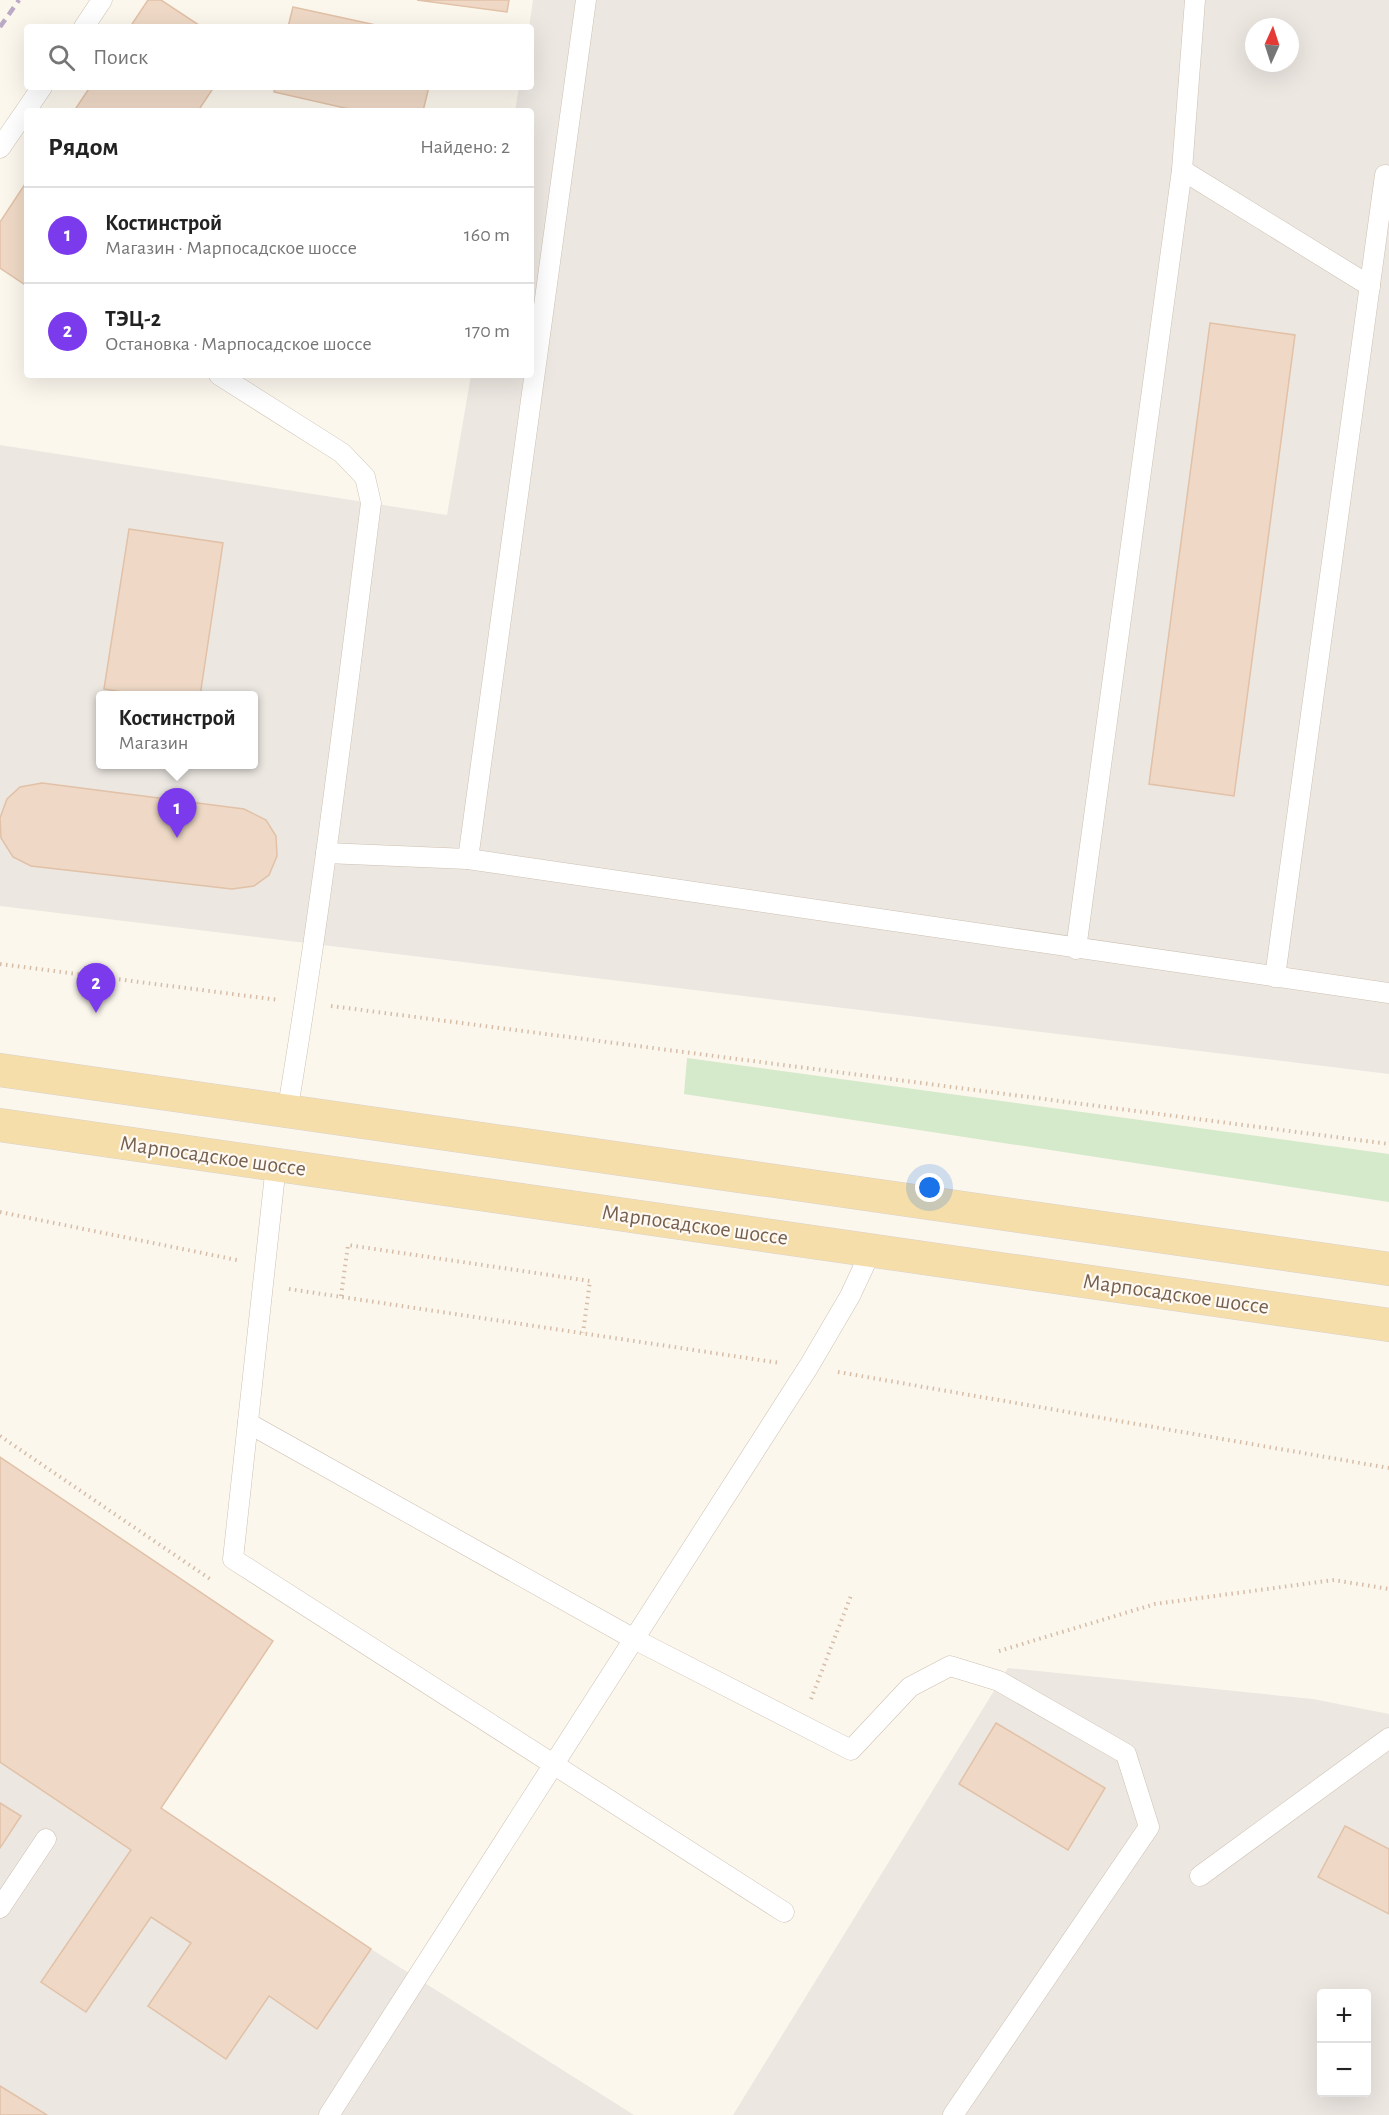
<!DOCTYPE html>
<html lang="ru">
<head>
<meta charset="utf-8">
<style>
  body { margin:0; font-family:"Alegreya Sans",sans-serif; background:#f6f6f6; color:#222 }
  .controls { position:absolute; right:18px; bottom:18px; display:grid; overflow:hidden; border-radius:6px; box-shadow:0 6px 24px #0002 }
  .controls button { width:54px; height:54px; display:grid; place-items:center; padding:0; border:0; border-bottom:2px solid #e0e0e0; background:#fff; color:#222; font:30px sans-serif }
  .compass { position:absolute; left:1245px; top:18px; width:54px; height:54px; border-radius:50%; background:#fff; box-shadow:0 6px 24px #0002; rotate:3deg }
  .you { position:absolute; left:930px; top:1188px; width:21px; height:21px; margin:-15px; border:4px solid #fff; border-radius:50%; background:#1a73e8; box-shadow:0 0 0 9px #1a73e833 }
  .badge { display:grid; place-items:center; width:39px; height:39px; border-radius:50%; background:#7c3aed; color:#fff; font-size:20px; font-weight:700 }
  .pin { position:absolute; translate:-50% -50px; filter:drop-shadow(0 2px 3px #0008) }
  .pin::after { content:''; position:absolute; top:32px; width:21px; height:18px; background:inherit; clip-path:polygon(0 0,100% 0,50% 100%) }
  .popup { position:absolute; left:96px; top:691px; width:162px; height:78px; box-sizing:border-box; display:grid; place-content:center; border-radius:6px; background:#fff; filter:drop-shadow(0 2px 4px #0005); font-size:20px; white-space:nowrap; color:#767676 }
  .popup b { font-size:22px; color:#222 }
  .popup::after { content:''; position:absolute; left:50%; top:100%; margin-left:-12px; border:12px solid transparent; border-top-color:#fff }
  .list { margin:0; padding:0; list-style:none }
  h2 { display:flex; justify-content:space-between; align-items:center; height:78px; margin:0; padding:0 24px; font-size:26px }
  h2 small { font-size:20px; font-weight:400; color:#767676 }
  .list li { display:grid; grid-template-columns:39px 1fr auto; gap:18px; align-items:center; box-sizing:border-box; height:96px; padding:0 24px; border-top:2px solid #e0e0e0 }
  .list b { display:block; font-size:22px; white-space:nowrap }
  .list p { margin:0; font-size:20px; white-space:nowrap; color:#767676 }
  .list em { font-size:20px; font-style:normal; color:#767676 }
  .icon { flex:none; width:33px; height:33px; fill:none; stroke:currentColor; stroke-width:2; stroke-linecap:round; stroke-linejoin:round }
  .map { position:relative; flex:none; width:1389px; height:2115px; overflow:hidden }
  .search { position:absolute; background:#fff; box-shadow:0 6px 24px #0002; left:24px; top:24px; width:510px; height:66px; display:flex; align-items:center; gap:15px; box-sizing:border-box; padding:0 21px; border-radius:6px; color:#767676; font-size:22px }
  .panel { position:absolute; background:#fff; box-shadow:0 6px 24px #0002; left:24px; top:108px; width:510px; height:270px; border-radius:6px }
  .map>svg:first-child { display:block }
  .industrial { fill:#ece7e1; fill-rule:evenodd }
  .green { fill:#d5e9cb }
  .building { fill:#efd9c6; stroke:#e1c1a7; stroke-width:1.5 }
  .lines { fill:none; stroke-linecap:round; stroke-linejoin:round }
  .lane-casing { stroke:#cec0b2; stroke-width:21 }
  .primary-casing { stroke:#d9d2ce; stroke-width:34 }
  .path { stroke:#d5bda8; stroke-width:4; stroke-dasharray:1.5 4.5; stroke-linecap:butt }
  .lane { stroke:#fff; stroke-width:20 }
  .primary { stroke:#f5deaa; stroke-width:33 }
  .rail { stroke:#bbaac6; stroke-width:4.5; stroke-dasharray:9 6; stroke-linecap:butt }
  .labels { text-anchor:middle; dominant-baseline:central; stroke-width:4.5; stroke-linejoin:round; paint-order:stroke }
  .street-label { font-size:22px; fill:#766050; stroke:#fefaf3 }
</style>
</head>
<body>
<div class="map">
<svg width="1389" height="2115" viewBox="0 0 1389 2115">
  <rect width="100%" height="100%" fill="#fcf7ed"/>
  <g class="industrial">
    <path d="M 533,0 L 1389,0 L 1389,1074 L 0,906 L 0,445 L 447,515 L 471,375 L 531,375 L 531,111 L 515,111 L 519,87 L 531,87 L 531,27 L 529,27 ZM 1254,27 L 1290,27 L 1290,63 L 1254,63 ZM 100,696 L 254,696 L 254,764 L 100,764 Z"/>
    <path d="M 0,1457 L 273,1641 L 161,1808 L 371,1949 L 634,2115 L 0,2115 Z"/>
    <path d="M 1008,1668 L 1313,1699 L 1389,1714 L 1389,2115 L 733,2115 ZM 1322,1994 L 1366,1994 L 1366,2092 L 1322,2092 Z"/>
  </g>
  <path class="green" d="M 687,1058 L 1389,1154 L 1389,1202 L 684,1094 Z"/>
  <g class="building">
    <path d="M 148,0 L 161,0 L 202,27 L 130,27 Z"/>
    <path d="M 417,0 L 509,0 L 507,12 Z"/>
    <path d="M 293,7 L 385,27 L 288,27 Z"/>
    <path d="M 90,87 L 214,87 L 198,111 L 74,111 Z"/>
    <path d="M 275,87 L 429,87 L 423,111 L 358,111 L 274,92 Z"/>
    <path d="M 27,181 L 27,286 L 0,268 L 0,222 Z"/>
    <path d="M 1210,323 L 1295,335 L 1234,796 L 1149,784 Z"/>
    <path d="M 129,529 L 223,543 L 200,696 L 146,696 L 104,689 Z"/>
    <path d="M 42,783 L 244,809 L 266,820 L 276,836 L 277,856 L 269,875 L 254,886 L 232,889 L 31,866 L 13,857 L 1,838 L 0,818 L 7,799 L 20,787 Z"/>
    <path d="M 0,1457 L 273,1641 L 161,1808 L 371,1949 L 317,2029 L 269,1996 L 226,2059 L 148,2006 L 191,1943 L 151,1917 L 86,2012 L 41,1982 L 131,1850 L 0,1762 Z"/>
    <path d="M 996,1723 L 1105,1788 L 1068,1850 L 959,1784 Z"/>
    <path d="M 0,1803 L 21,1816 L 0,1848 Z"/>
    <path d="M 1345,1826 L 1389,1849 L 1389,1914 L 1318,1877 Z"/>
    <path d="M 0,2086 L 47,2115 L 0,2115 Z"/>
  </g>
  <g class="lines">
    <g class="lane-casing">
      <g id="lane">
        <path d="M 84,27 L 102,0"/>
        <path d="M 0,148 L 42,87"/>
        <path d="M 1182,170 L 1370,286"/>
        <path d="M 219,375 L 342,453 L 365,477 L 371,503 C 345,707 321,911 287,1113"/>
        <path d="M 326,853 L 468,859 L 1389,993"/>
        <path d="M 468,859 L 586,0"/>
        <path d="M 1076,949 L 1182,170 L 1195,0"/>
        <path d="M 1275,977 L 1385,175"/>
        <path d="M 276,1165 L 233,1559 L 784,1912"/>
        <path d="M 248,1423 L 634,1639 L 809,1366 L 850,1296 L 872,1249"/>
        <path d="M 1200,1876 L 1389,1738"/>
        <path d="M 0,1908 L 46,1839"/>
        <path d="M 329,2115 L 634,1639 L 851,1750 L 910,1687 L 950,1666 L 999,1681 L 1126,1754 L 1149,1827 L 953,2115"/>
      </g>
    </g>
    <g class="primary-casing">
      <g id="primary">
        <path d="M 0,1070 L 1389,1269"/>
        <path d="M 0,1125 L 1389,1325"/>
      </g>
    </g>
    <g class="path">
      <path d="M 0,964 L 279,1000"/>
      <path d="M 331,1006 L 1389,1144"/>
      <path d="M 0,1212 L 237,1260"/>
      <path d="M 289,1289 L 780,1363"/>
      <path d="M 341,1296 L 348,1245 L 590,1281 L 583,1333"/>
      <path d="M 838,1372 L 1389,1468"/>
      <path d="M 0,1436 L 213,1581"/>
      <path d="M 999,1651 L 1155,1604 L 1334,1580 L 1389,1589"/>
      <path d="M 811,1699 L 852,1593"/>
    </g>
    <use href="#lane" class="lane"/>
    <use href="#primary" class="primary"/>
    <path class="rail" d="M 0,27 L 19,0"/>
  </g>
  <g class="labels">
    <g class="street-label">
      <text transform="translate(213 1156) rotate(8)">Марпосадское шоссе</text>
      <text transform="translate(695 1225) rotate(8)">Марпосадское шоссе</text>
      <text transform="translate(1176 1294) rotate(8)">Марпосадское шоссе</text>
    </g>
  </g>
</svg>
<div class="controls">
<button>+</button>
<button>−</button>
</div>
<svg class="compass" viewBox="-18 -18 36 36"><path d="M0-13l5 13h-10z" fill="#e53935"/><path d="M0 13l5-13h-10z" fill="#767676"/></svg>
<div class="you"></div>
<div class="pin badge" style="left:177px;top:838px">1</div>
<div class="popup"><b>Костинстрой</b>Магазин</div>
<div class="pin badge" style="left:96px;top:1013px">2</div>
<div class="search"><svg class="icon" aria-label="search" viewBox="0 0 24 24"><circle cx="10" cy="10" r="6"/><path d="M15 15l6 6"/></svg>Поиск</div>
<section class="panel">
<h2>Рядом<small>Найдено: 2</small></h2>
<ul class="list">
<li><span class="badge">1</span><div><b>Костинстрой</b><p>Магазин · Марпосадское шоссе</p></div><em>160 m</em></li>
<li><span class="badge">2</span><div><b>ТЭЦ-2</b><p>Остановка · Марпосадское шоссе</p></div><em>170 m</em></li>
</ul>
</section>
</div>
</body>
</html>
